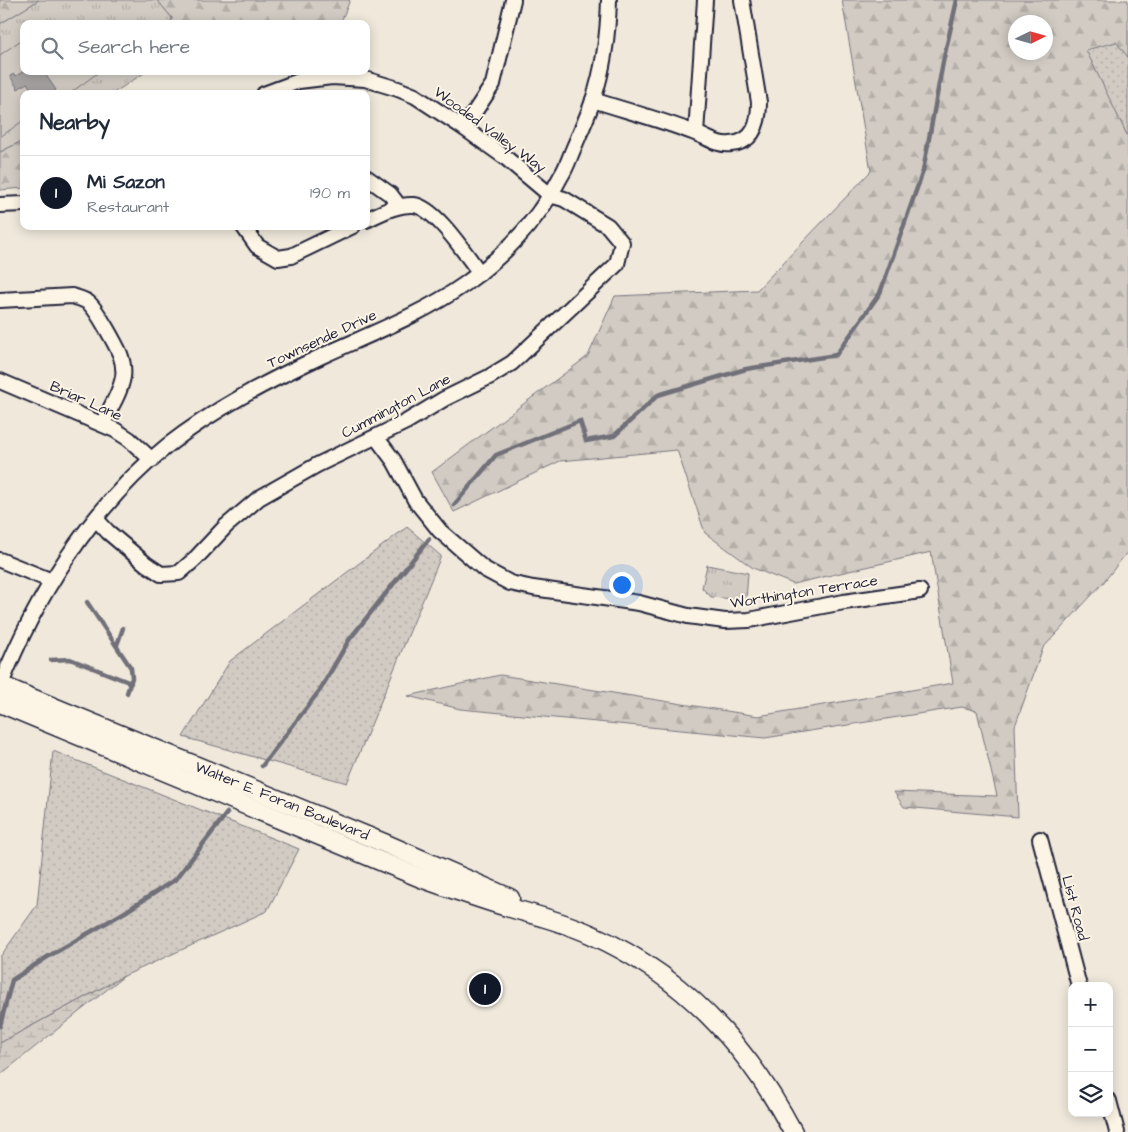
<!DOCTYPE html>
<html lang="en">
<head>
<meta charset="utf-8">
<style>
  body { margin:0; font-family:"Architects Daughter",sans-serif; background:#f2f2f3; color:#1f2937 }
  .controls { position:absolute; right:15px; bottom:15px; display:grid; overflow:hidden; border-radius:10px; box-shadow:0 2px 12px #0003 }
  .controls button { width:45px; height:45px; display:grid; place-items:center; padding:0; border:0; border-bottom:1px solid #e0e1e3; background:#fff; color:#1f2937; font:25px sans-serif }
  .compass { position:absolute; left:1008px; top:15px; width:45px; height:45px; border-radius:50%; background:#fff; box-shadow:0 2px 12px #0003; rotate:85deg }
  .you { position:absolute; left:621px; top:584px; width:18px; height:18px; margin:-12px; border:4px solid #fff; border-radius:50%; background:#1a73e8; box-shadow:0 0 0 8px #1a73e833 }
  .badge { display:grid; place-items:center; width:32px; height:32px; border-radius:50%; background:#111827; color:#fff; font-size:16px; font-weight:700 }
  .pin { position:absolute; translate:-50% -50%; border:2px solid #fff; box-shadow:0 1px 5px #0006 }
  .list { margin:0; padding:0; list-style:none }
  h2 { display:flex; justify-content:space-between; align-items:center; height:65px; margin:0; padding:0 20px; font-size:21px }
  h2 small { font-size:16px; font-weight:400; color:#747a83 }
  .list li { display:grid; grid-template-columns:32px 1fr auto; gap:15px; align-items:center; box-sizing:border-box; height:75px; padding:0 20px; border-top:1px solid #e0e1e3 }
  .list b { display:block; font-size:19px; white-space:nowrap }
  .list p { margin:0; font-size:16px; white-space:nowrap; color:#747a83 }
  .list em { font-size:16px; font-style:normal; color:#747a83 }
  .icon { flex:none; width:28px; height:28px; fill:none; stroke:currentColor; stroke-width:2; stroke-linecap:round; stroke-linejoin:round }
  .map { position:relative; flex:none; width:1128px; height:1132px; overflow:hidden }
  .search { position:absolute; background:#fff; box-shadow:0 2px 12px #0003; left:20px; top:20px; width:350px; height:55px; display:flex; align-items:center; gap:12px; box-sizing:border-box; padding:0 18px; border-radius:10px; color:#747a83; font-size:19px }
  .panel { position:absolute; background:#fff; box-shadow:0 2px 12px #0003; left:20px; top:90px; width:350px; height:140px; border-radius:10px }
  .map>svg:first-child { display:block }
  .grass { fill:url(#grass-dots); stroke:#7a767f }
  .forest { fill:url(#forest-firs); stroke:#7a767f; fill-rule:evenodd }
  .wetland { fill:url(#wetland-marsh); stroke:#7a767f }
  .park { fill:url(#park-tufts); stroke:#7a767f }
  .pitch { fill:#d1cbc3; stroke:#7a767f }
  .water { fill:#a6a2a2; stroke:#716f79 }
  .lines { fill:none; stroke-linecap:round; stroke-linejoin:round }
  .stream { stroke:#716f79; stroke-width:4.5 }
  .minor-casing { stroke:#22223b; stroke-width:18 }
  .tertiary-casing { stroke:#22223b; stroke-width:21 }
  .minor { stroke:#fcf5e5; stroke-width:14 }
  .tertiary { stroke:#fcf5e5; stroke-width:18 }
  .labels { text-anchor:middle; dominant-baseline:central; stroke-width:4; stroke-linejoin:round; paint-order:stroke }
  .street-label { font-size:15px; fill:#22223b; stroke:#fcf5e5 }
</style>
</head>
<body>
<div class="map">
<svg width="1128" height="1132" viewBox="0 0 1128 1132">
  <defs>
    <pattern id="grass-dots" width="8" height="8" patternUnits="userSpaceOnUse" patternTransform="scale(1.25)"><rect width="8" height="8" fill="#d1cbc3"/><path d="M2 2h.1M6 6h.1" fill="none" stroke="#b3aea8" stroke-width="1.8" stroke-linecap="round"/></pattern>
    <pattern id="forest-firs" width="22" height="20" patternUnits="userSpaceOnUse" patternTransform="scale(1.25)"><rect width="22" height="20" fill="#d1cbc3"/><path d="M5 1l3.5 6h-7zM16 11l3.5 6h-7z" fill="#b3aea8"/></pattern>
    <pattern id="wetland-marsh" width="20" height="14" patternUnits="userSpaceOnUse" patternTransform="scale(1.25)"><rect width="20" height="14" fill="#d1cbc3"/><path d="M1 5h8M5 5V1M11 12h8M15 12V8" fill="none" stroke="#b3aea8"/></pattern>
    <pattern id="park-tufts" width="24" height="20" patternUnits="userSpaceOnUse" patternTransform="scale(1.25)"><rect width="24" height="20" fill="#d1cbc3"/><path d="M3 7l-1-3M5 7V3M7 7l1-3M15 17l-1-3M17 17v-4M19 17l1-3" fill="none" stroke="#b3aea8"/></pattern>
  </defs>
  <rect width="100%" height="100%" fill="#efe8db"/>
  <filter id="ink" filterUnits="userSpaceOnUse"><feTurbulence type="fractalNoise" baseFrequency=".02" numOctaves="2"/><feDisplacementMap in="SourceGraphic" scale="10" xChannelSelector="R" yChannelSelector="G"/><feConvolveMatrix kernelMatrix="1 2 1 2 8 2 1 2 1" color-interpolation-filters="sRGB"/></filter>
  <g filter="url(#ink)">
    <g class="grass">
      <path d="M 1128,31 L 1128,137 L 1085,50 Z"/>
      <path d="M 407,527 L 441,556 L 347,783 L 183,737 L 230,661 Z"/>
      <path d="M 53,751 L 299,849 L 267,911 L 124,976 L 0,1043 L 0,957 L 37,905 Z"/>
    </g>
    <g class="forest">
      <path d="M 0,0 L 39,0 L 0,24 Z"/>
      <path d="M 157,0 L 350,0 L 340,24 L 171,24 L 172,18 Z"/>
      <path d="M 842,0 L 1128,0 L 1128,57 L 1116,42 L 1086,50 L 1128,137 L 1128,551 L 1103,583 L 1043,648 L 1015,726 L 1018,817 L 904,807 L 894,792 L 997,796 L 977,711 L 962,707 L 765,738 L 460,709 L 408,696 L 500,675 L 758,716 L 953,683 L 931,552 L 793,584 L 753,568 L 705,533 L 677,450 L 560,461 L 454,512 L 432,472 L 588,356 L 615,296 L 757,290 L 871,171 ZM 1046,22 L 1046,52 L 1016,52 L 1016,22 Z"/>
      <path d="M 24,140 L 24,188 L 0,190 L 0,152 Z"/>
    </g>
    <path class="wetland" d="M 124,976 L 0,1075 L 0,1043 Z"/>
    <g class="park">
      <path d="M 39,0 L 157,0 L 172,18 L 171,24 L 24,24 L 24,71 L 147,71 L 112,94 L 24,94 L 24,140 L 0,152 L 0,24 Z"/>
      <path d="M 707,565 L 748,573 L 746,600 L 711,597 L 702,588 Z"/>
    </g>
    <path class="pitch" d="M 24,38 L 24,71 L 99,72 L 69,94 L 24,94 L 24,120 L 0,137 L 0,55 Z"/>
    <path class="water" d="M 24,71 L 43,71 L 56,90 L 51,94 L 34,94 L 27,83 L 18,89 L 10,76 L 14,74 L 16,76 Z"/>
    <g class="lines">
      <g class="stream">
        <path d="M 454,505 L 496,455 L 580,421 L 586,441 L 614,436 L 658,395 L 746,369 L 836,355 L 880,293 L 923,171 L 943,62 L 957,0"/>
        <path d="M 87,602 L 131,668 L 132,678 L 127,693"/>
        <path d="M 117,645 L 123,628"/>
        <path d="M 51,660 L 70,659 L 131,683"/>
        <path d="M 262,766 L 320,690 L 349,640 L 429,539"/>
        <path d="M 0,1026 L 12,980 L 49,956 L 125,912 L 176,879 L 227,813"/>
      </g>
      <g class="minor-casing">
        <g id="minor">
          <path d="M 593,100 C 627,111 662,120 695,133 C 707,137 718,146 731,144 C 755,142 759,122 759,102 L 742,0"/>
          <path d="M 464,128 L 493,84 L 513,0"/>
          <path d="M 696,133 L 705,0"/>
          <path d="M 366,177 L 390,194 L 399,206"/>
          <path d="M 0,205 L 24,204"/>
          <path d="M 366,220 C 381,213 397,204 414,205 C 436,208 466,255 480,273"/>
          <path d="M 243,226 L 257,246 L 278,258 L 291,256 L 353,226"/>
          <path d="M 0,300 L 72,296 C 78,298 85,299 90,304 C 98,312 115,343 120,354 C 123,362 124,370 123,377 C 120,394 109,410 102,424"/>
          <path d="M 0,381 L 115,430 L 129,439 L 152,460"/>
          <path d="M 376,437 L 394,461 L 415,500 L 440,531 L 484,569 L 510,583 L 533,588 L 639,603 L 688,616 L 725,621 L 749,620 L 844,602 L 920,591"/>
          <path d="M 96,519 L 108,532 L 146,564 L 161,574 L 179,573 L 195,559 L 226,526 L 259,498 L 317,465 L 406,422 L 444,399 L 489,377 L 512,363 L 617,264 L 622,243 L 608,226 L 564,199 L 550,195 L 506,158 L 464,128 L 415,96 L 398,89 L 365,79 L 332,77 L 299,81 L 264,94"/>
          <path d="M 0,560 L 52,581"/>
          <path d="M 0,687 C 34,599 92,506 167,446 C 214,409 268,381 322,356 C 370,334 421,315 465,284 C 504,256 539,219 561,176 C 567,167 570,156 575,145 C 581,130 588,116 593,100 C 604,68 608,34 609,0"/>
          <path d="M 1040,839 L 1079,986"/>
          <path d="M 1109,1101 L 1117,1132"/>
        </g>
      </g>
      <g class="tertiary-casing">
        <g id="tertiary">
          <path d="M 0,685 L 384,843 L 510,898"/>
          <path d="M 0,703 L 421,878 C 449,888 478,898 507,907 C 535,915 564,922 590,934 C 681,974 747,1045 793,1132"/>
        </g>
      </g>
      <use href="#minor" class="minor"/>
      <use href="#tertiary" class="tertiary"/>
    </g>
  </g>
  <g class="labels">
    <g class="street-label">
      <text transform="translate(490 130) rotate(36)">Wooded Valley Way</text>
      <text transform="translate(322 339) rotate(-25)">Townsende Drive</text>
      <text transform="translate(86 401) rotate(24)">Briar Lane</text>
      <text transform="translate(396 406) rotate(-28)">Cummington Lane</text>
      <text transform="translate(804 592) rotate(-9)">Worthington Terrace</text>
      <text transform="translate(282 801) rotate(22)">Walter E. Foran Boulevard</text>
      <text transform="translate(1075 908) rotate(75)">List Road</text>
    </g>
  </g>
</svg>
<div class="controls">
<button>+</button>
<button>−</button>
<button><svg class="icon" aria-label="layers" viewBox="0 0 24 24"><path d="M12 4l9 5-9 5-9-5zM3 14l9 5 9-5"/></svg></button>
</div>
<svg class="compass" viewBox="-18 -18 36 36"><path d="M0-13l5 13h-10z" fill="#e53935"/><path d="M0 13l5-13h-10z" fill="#747a83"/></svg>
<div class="you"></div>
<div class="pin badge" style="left:485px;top:989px">1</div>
<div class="search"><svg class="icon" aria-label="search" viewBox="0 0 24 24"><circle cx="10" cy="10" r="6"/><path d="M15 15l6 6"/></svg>Search here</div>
<section class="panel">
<h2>Nearby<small></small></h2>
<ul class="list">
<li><span class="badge">1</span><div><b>Mi Sazon</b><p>Restaurant</p></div><em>190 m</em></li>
</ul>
</section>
</div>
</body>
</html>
